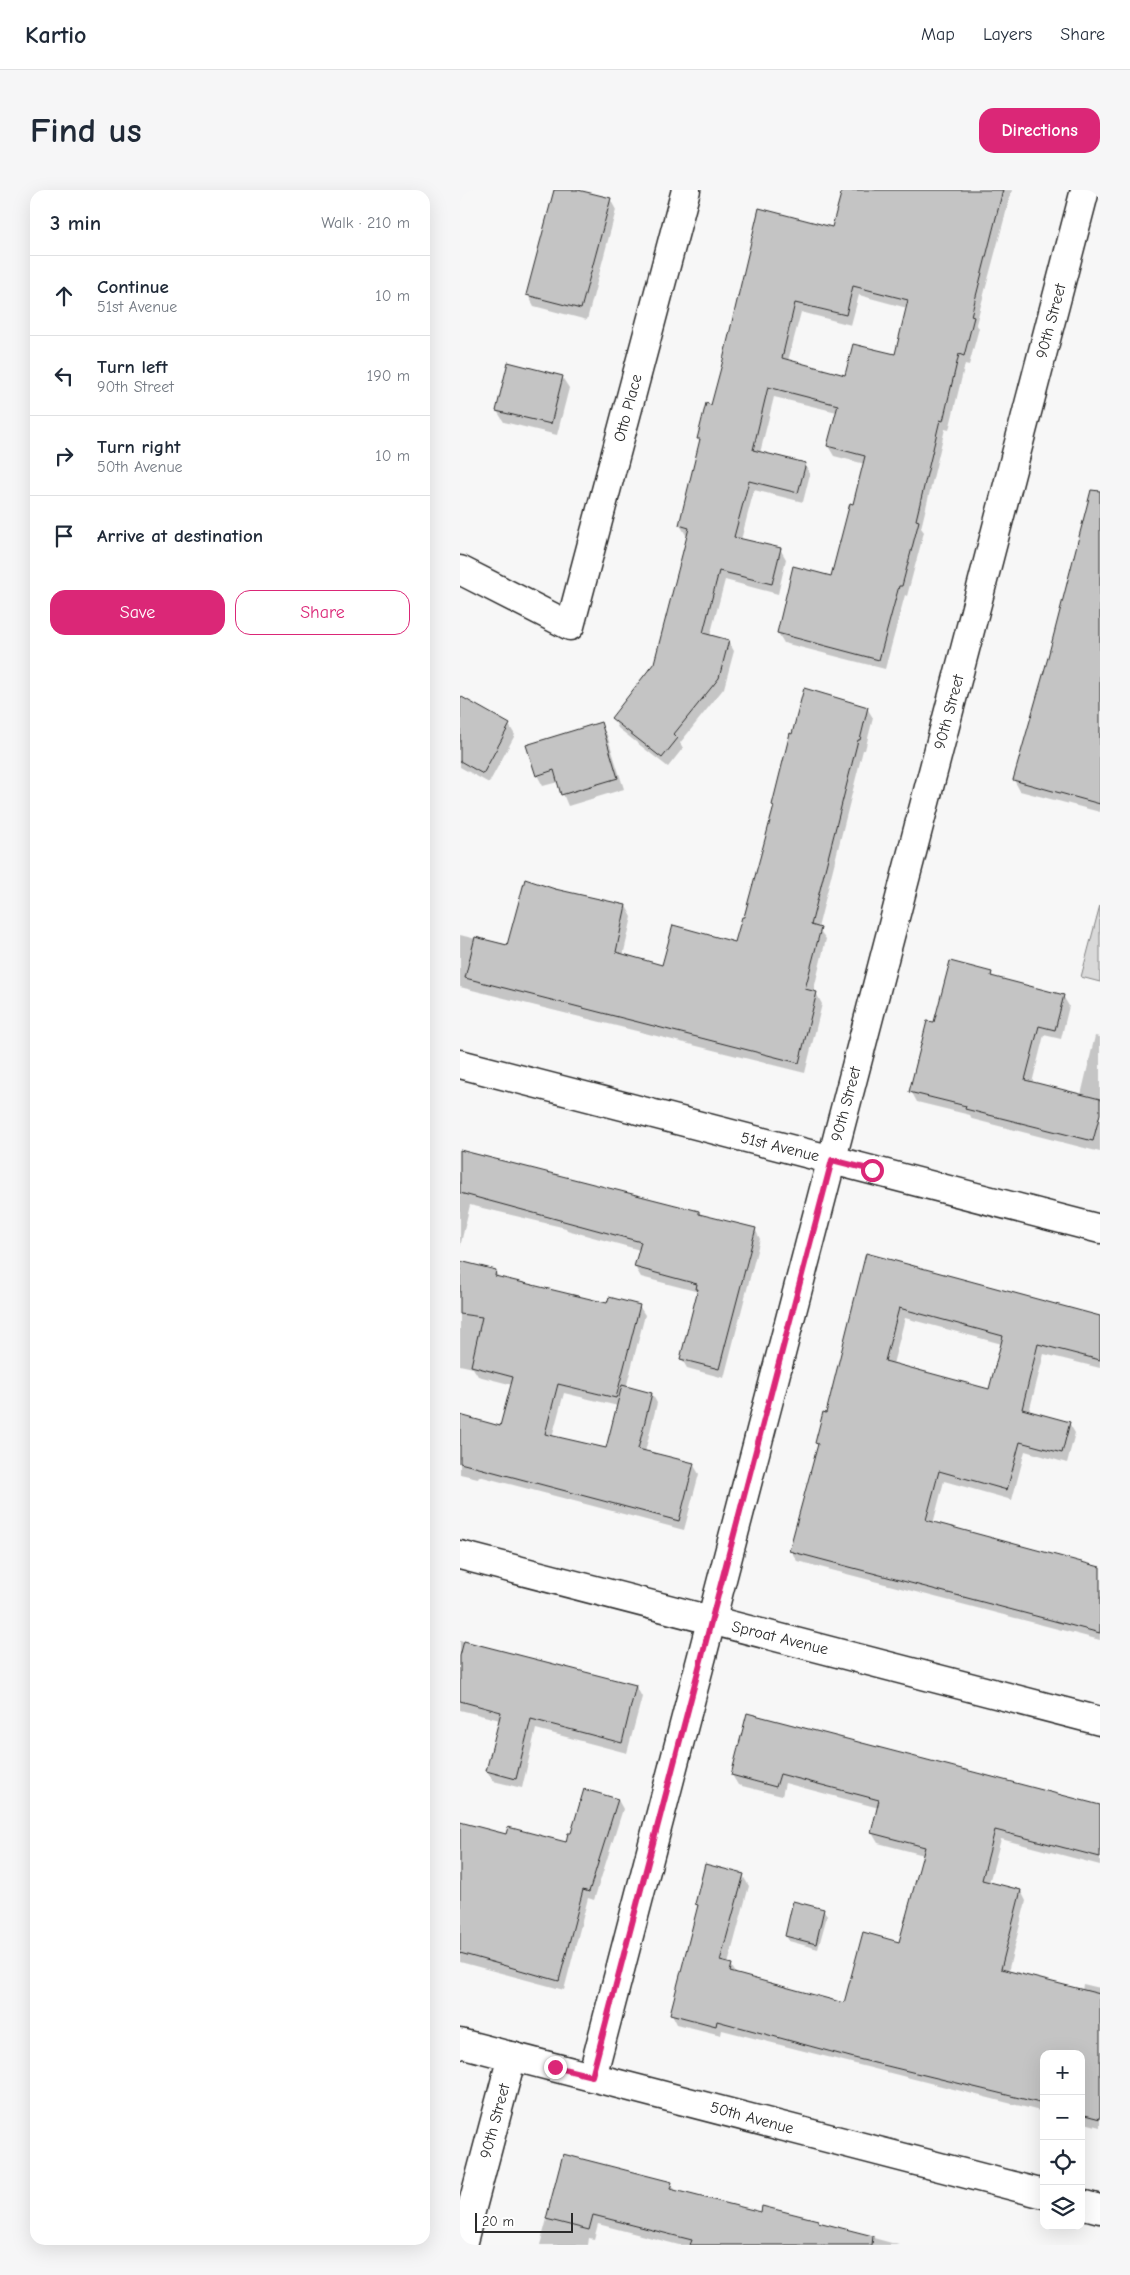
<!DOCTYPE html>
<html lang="en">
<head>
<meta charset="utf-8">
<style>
  body { margin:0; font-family:"Comic Neue",sans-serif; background:#f6f6f7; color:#1f2937 }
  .controls { position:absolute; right:15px; bottom:15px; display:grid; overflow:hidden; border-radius:10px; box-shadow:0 5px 20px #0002 }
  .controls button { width:45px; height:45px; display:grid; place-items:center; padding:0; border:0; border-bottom:1px solid #e0e1e3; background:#fff; color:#1f2937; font:25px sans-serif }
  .scale { position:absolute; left:15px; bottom:12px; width:98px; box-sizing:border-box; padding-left:5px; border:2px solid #2b2b2b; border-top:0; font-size:14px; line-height:18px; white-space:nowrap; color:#2b2b2b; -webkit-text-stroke:4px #fff; paint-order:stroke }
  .stop { position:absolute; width:15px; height:15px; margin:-11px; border:4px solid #db2777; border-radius:50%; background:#fff }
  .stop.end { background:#db2777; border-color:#fff; box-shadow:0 1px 5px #0008 }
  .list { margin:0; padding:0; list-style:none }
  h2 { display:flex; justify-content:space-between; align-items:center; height:65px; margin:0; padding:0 20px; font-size:21px }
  h2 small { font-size:16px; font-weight:400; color:#747a83 }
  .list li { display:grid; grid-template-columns:32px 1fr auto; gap:15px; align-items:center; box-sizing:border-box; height:80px; padding:0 20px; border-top:1px solid #e0e1e3 }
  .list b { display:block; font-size:19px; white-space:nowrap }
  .list p { margin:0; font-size:16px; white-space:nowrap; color:#747a83 }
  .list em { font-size:16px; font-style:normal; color:#747a83 }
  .actions { display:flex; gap:10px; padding:15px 20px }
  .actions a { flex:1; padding:11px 0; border:1px solid #db2777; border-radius:15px; text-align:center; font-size:18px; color:#db2777 }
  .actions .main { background:#db2777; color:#fff }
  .icon { flex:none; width:28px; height:28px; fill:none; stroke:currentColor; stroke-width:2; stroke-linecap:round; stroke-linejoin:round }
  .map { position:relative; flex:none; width:640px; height:2055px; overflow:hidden; border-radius:15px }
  header { display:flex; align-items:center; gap:30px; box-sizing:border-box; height:70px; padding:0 25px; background:#fff; border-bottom:1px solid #e0e1e3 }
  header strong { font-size:24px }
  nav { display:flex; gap:28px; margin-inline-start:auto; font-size:18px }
  .intro { display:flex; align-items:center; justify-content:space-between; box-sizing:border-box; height:120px; padding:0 30px }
  h1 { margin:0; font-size:35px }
  .button { padding:12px 22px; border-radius:15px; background:#db2777; color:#fff; font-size:18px; font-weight:700 }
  main { display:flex; gap:30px; padding:0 30px }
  aside { flex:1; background:#fff; border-radius:15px; box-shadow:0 5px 20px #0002 }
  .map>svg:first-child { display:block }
  .green { fill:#d9d9d9; stroke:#828282 }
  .shadow { fill:#0003; fill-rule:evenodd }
  .building { fill:#c4c4c4; stroke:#2b2b2b; fill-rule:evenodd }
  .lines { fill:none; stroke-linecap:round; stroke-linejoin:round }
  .minor-casing { stroke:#2b2b2b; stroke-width:31 }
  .minor { stroke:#fff; stroke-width:28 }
  .route { stroke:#db2777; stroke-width:6 }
  .labels { text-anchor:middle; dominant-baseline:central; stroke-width:4.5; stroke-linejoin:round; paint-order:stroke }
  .street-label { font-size:16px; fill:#2b2b2b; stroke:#fff }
</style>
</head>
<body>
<header>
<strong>Kartio</strong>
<nav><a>Map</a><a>Layers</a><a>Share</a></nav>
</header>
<div class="intro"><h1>Find us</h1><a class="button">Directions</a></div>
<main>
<aside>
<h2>3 min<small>Walk · 210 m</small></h2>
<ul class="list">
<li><svg class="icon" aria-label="ahead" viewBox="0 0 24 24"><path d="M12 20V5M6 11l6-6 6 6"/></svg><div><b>Continue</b><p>51st Avenue</p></div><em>10 m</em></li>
<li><svg class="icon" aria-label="left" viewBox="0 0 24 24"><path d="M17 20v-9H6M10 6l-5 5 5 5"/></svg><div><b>Turn left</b><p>90th Street</p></div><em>190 m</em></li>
<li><svg class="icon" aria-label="right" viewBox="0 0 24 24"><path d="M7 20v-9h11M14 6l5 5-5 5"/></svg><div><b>Turn right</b><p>50th Avenue</p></div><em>10 m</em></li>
<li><svg class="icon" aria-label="arrive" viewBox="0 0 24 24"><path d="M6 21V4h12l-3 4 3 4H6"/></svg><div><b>Arrive at destination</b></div></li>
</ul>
<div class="actions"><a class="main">Save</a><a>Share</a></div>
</aside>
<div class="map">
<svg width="640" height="2055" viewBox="0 0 640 2055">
  <rect width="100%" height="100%" fill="#f7f7f7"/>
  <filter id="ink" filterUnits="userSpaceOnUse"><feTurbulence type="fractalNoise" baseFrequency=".02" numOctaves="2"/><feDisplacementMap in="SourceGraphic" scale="10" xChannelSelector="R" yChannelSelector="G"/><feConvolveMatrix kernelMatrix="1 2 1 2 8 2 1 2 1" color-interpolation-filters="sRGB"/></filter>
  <g filter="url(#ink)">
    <path class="green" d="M 640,715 L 640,792 L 621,787 Z"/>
    <g class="shadow">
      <path d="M 96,0 L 112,0 L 150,9 L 156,20 L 127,130 L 74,116 L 68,105 Z"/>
      <path d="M 383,0 L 552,0 L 516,134 L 519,138 L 509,175 L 505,174 L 489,240 L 485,239 L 461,338 L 464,342 L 447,406 L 445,405 L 425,479 L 324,453 L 318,443 L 372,388 L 405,274 L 374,266 L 368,256 L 377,222 L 314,207 L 300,263 L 345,274 L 350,284 L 343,312 L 294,300 L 281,350 L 320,359 L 326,369 L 318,404 L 265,390 L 250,446 L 268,451 L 274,461 L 264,498 L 220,553 L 223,558 L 208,577 L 158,538 L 153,528 L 195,474 L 229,346 L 226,345 L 220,335 L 241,252 L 239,248 L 252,216 L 373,38 ZM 399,105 L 447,118 L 435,166 L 386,187 L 328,171 L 341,122 L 391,135 Z"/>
      <path d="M 102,187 L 109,198 L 97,245 L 44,232 L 37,221 Z"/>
      <path d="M 625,323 L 640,326 L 640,622 L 560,601 L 554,590 L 588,471 Z"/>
      <path d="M 0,508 L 49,535 L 55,545 L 29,593 L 0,577 Z"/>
      <path d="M 407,518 L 413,528 L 405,560 L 403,560 L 358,738 L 366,749 L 353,803 L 356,803 L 362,814 L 345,883 L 0,797 L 0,745 L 48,757 L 95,700 L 166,716 L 172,727 L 163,766 L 203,776 L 276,753 L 315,617 L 313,615 Z"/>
      <path d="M 140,534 L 147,545 L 164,599 L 108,616 L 98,592 L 83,596 L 77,585 Z"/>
      <path d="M 531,783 L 534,789 L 603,806 L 609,816 L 601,849 L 584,845 L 572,893 L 621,905 L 635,846 L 640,847 L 640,962 L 512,929 L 510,925 L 457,912 L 451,901 L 475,834 Z"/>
      <path d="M 0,962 L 238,1022 L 240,1025 L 295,1039 L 300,1049 L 264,1188 L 227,1178 L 221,1168 L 239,1102 L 181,1087 L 175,1077 L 180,1060 L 107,1040 L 106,1038 L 10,1015 L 0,1057 Z"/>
      <path d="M 407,1065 L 640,1128 L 640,1178 L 584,1164 L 569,1222 L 609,1233 L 615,1243 L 607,1273 L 565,1261 L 552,1310 L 484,1291 L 473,1334 L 640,1378 L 640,1450 L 337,1371 L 331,1361 L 358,1256 L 357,1253 L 367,1224 ZM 445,1128 L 542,1154 L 530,1200 L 433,1174 Z"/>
      <path d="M 0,1072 L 35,1081 L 39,1088 L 148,1115 L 179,1116 L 185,1125 L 166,1198 L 192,1204 L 197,1213 L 185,1262 L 233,1274 L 239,1284 L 224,1340 L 19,1286 L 18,1288 L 0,1284 L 0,1226 L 41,1237 L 53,1195 L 18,1186 L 13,1178 L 0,1175 ZM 104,1203 L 158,1216 L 147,1260 L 92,1247 Z"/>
      <path d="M 0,1451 L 176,1496 L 182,1507 L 167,1563 L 76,1539 L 62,1598 L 33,1591 L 27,1581 L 40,1530 L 0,1520 Z"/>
      <path d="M 288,1524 L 640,1616 L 640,1675 L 541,1649 L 529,1693 L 561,1701 L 566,1711 L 548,1782 L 622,1801 L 623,1794 L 640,1798 L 640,1937 L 621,1932 L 621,1864 L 584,1864 L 584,1922 L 262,1840 L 261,1845 L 217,1834 L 212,1824 L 239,1718 L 236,1714 L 283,1686 L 289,1696 L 268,1774 L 271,1775 L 277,1785 L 385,1814 L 440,1754 L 464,1665 L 418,1653 L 412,1643 L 419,1618 L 325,1593 L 322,1606 L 278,1595 L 272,1585 Z"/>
      <path d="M 158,1610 L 163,1619 L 134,1710 L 128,1708 L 104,1800 L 0,1772 L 0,1633 L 47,1646 L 107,1653 L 112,1645 Z"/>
      <path d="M 363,1720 L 367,1726 L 358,1759 L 329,1751 L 326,1746 Z"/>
      <path d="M 104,1966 L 211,1993 L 216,2001 L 302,2024 L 358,2031 L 359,2033 L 439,2055 L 219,2055 L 138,2034 L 134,2049 L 129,2048 L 128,2055 L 80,2055 Z"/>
    </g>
    <g class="building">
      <path d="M 94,0 L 118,0 L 151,8 L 121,119 L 66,105 Z"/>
      <path d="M 382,0 L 543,0 L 511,126 L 514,127 L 504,166 L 499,164 L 483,231 L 480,230 L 456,330 L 459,331 L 442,396 L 439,396 L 419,470 L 317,443 L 333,376 L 371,386 L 390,313 L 393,314 L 405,266 L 367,256 L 378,215 L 308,197 L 293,260 L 346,273 L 338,303 L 289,291 L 274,347 L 321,358 L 312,394 L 259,381 L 243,443 L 269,450 L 259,488 L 214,544 L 218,548 L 202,568 L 151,528 L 194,473 L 229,338 L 219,335 L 240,249 L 237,249 L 246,213 L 251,215 L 262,174 L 299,18 L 372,37 ZM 393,96 L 448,110 L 435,164 L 393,154 L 385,185 L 322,168 L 335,113 L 386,125 Z"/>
      <path d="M 48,172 L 103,186 L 91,234 L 36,221 Z"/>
      <path d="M 631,300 L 640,301 L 640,614 L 553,590 L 587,471 Z"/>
      <path d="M 344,498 L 408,517 L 400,550 L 398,550 L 351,735 L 361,738 L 345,799 L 357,802 L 339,873 L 5,788 L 15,747 L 47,755 L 65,689 L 95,699 L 166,715 L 156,762 L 202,775 L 213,735 L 275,752 L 282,727 L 284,727 L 314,616 L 312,615 L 330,543 L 332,544 Z"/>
      <path d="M 0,506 L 50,534 L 23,584 L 0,571 Z"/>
      <path d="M 141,532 L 158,588 L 101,605 L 94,580 L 76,586 L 66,555 Z"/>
      <path d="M 490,771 L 532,782 L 531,786 L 604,805 L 595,840 L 579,836 L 565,890 L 640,909 L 640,924 L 633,951 L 505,919 L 506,916 L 449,902 L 467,831 L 474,832 Z"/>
      <path d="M 0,960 L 239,1021 L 239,1024 L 296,1038 L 259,1179 L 220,1169 L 238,1099 L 236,1099 L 237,1094 L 174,1077 L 181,1052 L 0,1003 Z"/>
      <path d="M 406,1063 L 640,1126 L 640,1170 L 578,1154 L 562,1219 L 610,1232 L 602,1263 L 560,1252 L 547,1300 L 479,1281 L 466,1330 L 640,1377 L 640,1443 L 329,1361 L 358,1254 L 355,1253 L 363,1222 L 366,1223 ZM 439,1118 L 543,1146 L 529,1199 L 425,1171 Z"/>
      <path d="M 0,1071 L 36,1080 L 35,1086 L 147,1113 L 149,1107 L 180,1115 L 156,1208 L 98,1194 L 85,1244 L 146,1258 L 162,1195 L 192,1203 L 178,1259 L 234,1273 L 219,1331 L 0,1273 L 0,1225 L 40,1236 L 53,1187 L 11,1176 L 22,1127 L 0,1124 Z"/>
      <path d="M 4,1451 L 176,1495 L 162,1553 L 71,1529 L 56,1589 L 26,1581 L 41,1522 L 0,1511 L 0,1466 Z"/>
      <path d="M 287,1523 L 640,1615 L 640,1667 L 535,1640 L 522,1690 L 561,1700 L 541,1779 L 640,1804 L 640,1929 L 621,1924 L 621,1864 L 584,1864 L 584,1914 L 394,1868 L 257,1831 L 256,1836 L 210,1824 L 238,1715 L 235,1714 L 245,1674 L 284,1684 L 260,1771 L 272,1774 L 270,1782 L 384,1813 L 403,1742 L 439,1752 L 465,1657 L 411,1643 L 419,1610 L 320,1584 L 316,1597 L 271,1585 Z"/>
      <path d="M 124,1599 L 158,1609 L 129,1702 L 123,1700 L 99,1791 L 0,1763 L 0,1632 L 46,1644 L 48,1637 L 106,1652 L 108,1643 L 111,1643 Z"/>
      <path d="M 333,1711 L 364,1719 L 356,1754 L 325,1746 Z"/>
      <path d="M 103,1964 L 212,1992 L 210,1999 L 301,2022 L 302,2016 L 358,2030 L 358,2032 L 413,2046 L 412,2055 L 230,2055 L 232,2050 L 133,2025 L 129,2040 L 86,2029 Z"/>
    </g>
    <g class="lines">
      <g class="minor-casing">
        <g id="minor">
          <path d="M 0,380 L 110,436 L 226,0"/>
          <path d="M 0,874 L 640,1039"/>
          <path d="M 0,1365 L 640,1531"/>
          <path d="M 0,1853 L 584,2004"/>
          <path d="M 132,1887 L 625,0"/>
          <path d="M 621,2014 L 640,2019"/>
          <path d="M 2,2055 L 52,1866"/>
        </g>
      </g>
      <use href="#minor" class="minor"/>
    </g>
  </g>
  <g class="lines" filter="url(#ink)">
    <path class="route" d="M 95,1877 L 132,1886 L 372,970 L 412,980"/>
  </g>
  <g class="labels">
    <g class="street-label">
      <text transform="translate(591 131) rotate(-75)">90th Street</text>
      <text transform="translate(168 218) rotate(-75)">Otto Place</text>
      <text transform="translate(489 522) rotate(-75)">90th Street</text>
      <text transform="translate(386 914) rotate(-75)">90th Street</text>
      <text transform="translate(320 957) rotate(14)">51st Avenue</text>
      <text transform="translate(320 1448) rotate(14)">Sproat Avenue</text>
      <text transform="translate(292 1928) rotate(15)">50th Avenue</text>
      <text transform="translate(35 1931) rotate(-75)">90th Street</text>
    </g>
  </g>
</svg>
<div class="controls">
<button>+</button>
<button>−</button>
<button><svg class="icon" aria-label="locate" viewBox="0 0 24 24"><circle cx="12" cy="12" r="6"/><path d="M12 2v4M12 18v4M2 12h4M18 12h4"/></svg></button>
<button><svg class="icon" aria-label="layers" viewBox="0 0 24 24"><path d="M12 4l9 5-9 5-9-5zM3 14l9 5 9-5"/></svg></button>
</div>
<div class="scale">20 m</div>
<div class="stop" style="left:412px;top:980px"></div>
<div class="stop end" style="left:95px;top:1877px"></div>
</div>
</main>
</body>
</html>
